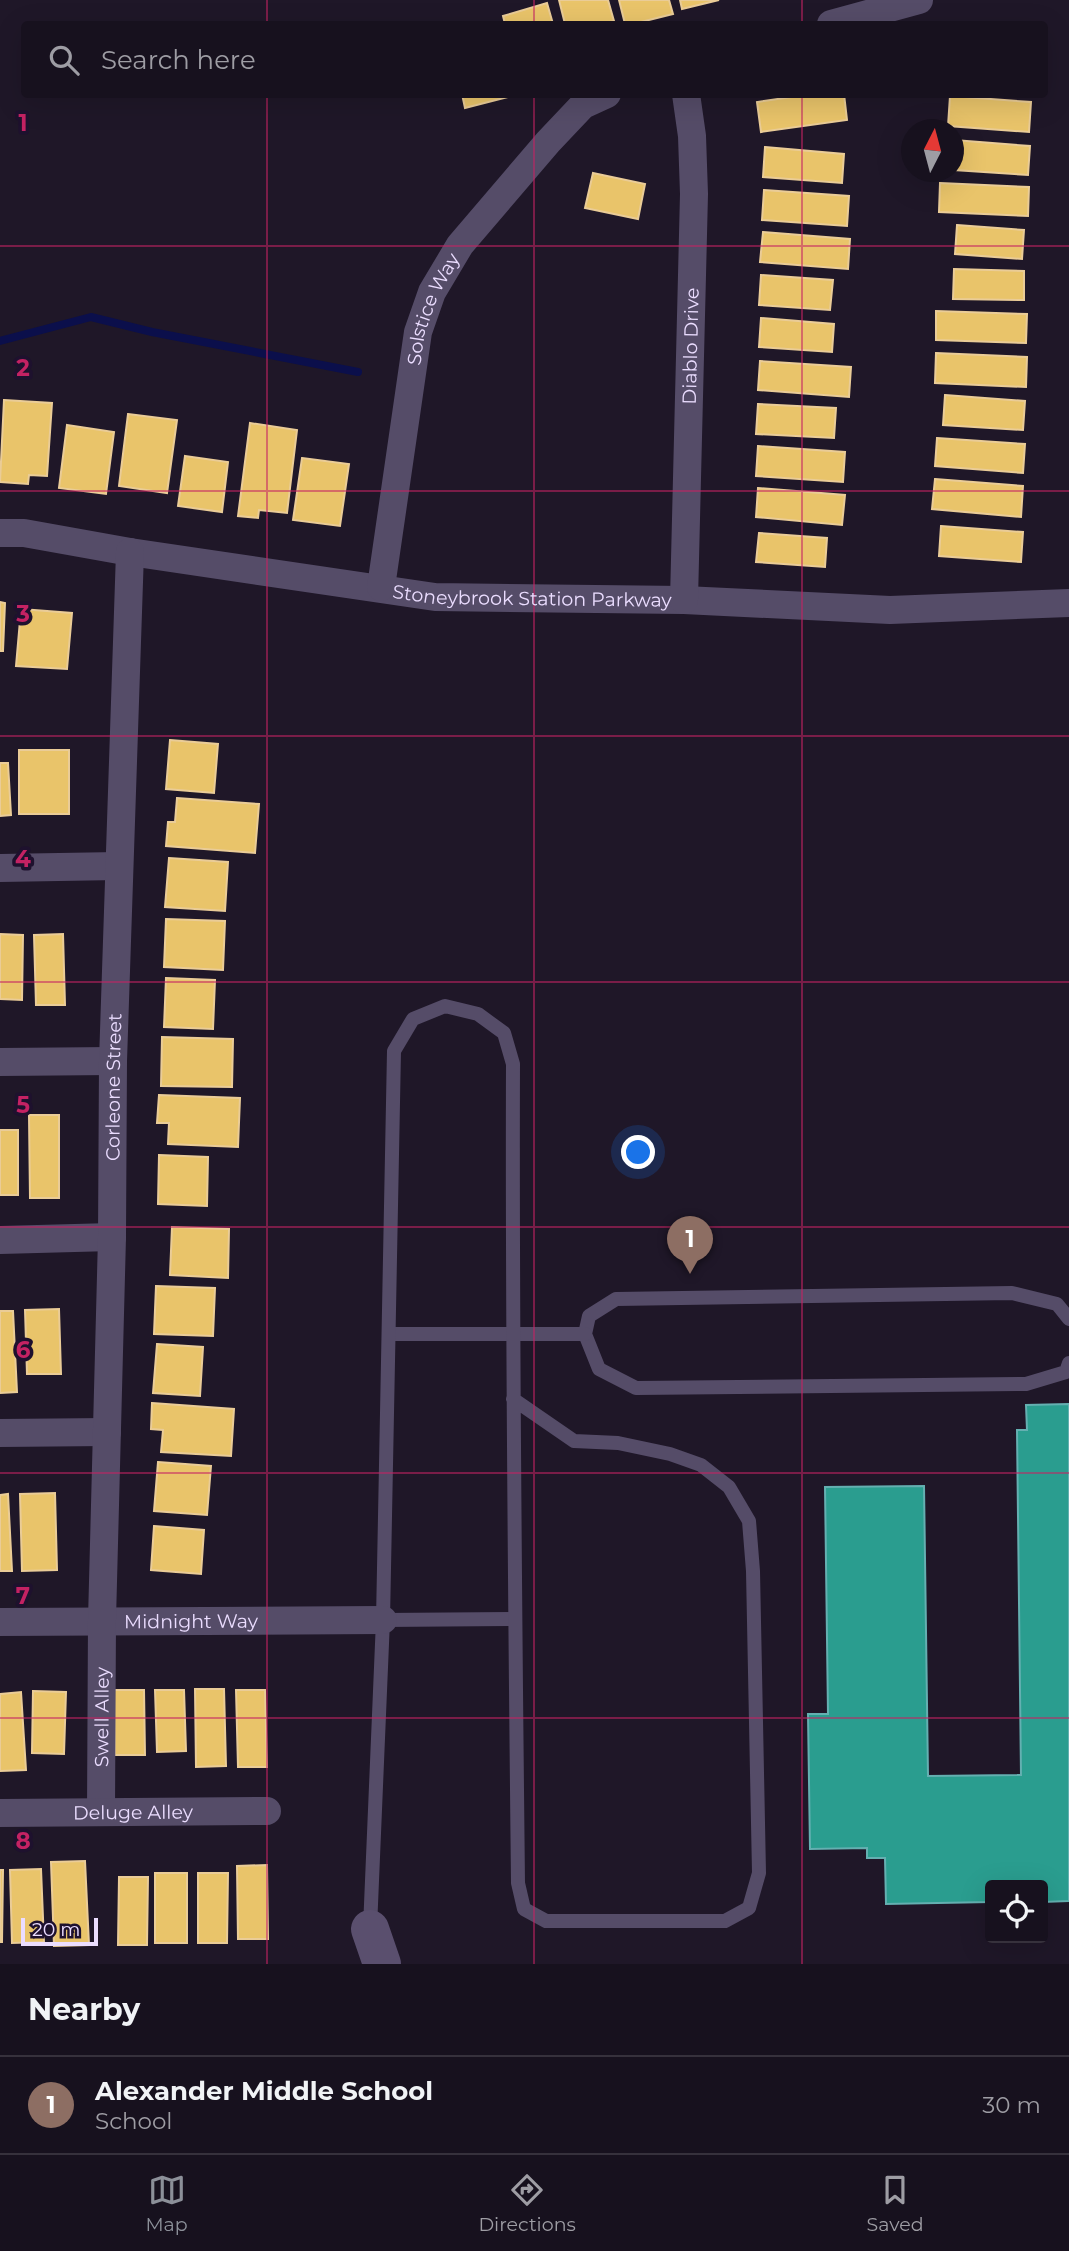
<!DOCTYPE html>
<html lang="en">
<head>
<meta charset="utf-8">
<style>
  body { margin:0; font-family:Montserrat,sans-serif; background:#241f2b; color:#f1f3f6 }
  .controls { position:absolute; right:21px; bottom:21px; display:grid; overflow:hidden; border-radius:7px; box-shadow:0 7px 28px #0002 }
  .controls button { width:63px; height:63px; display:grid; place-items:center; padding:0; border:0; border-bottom:2px solid #36313c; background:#17111e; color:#f1f3f6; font:35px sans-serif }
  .compass { position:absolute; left:901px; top:119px; width:63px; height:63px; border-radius:50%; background:#17111e; box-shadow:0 7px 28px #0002; rotate:6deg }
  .scale { position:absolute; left:21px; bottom:18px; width:77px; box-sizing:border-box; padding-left:7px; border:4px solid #ebddff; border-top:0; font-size:19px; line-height:24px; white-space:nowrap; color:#ebddff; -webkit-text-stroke:5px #1e112e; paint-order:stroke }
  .you { position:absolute; left:639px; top:1153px; width:24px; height:24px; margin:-18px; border:5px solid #fff; border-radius:50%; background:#1a73e8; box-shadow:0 0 0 10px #1a73e833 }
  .badge { display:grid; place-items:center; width:46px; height:46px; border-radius:50%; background:#8c9099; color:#fff; font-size:23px; font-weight:700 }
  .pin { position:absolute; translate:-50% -58px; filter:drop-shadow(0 2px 4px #0008) }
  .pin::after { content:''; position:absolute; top:37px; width:24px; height:21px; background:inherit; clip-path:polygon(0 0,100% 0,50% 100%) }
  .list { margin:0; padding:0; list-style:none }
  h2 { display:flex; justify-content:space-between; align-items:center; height:91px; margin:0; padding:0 28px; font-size:30px }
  h2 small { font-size:23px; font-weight:400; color:#9e9da4 }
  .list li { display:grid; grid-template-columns:46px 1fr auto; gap:21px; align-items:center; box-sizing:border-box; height:98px; padding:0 28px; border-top:2px solid #36313c }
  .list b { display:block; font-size:26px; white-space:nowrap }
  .list p { margin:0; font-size:23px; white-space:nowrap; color:#9e9da4 }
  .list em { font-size:23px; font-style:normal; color:#9e9da4 }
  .icon { flex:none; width:38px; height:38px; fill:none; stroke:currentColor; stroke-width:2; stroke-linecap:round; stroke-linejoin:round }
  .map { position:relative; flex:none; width:1069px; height:1964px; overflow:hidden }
  .search { position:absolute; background:#17111e; box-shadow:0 7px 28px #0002; left:21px; right:21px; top:21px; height:77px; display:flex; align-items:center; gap:18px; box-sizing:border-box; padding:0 24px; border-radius:7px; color:#9e9da4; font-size:26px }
  .sheet { height:189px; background:#17111e }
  nav { display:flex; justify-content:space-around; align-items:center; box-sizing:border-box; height:98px; border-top:2px solid #36313c; background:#17111e; font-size:19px; color:#9e9da4 }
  nav a { display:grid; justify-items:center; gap:4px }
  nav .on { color:#8c9099 }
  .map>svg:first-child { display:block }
  .homes { fill:#e9c46a; stroke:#eacc97; stroke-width:2 }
  .schools { fill:#2a9d8f; stroke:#64b0b1; stroke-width:2 }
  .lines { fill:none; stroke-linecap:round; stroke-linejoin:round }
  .stream { stroke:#0b0f4b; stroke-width:8 }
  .lane { stroke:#554c68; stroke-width:14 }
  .street { stroke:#554c68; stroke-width:28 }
  .secondary { stroke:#5a4f6e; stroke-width:38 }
  .grid { fill:none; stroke:#c42263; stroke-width:2; stroke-opacity:0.55 }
  .labels { text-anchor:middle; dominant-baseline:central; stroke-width:7; stroke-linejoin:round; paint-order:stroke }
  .street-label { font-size:19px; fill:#ebddff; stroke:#1e112e }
  .grid-label { font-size:23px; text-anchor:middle; font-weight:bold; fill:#c42263; stroke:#1e112e; stroke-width:7; stroke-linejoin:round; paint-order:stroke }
</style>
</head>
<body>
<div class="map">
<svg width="1069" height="1964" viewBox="0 0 1069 1964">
  <rect width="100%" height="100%" fill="#1f1728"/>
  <g class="homes">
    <path d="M 559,0 L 608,0 L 614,21 L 600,24 L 565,24 Z"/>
    <path d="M 619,0 L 669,0 L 673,14 L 633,24 L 625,24 Z"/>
    <path d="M 680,0 L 719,0 L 682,9 Z"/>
    <path d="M 547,3 L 553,24 L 505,24 L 503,16 Z"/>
    <path d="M 462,94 L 512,94 L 512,96 L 465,108 Z"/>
    <path d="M 812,94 L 844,94 L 847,120 L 761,132 L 757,102 Z"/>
    <path d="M 950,96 L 1031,102 L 1029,132 L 948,126 Z"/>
    <path d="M 954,140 L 1030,146 L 1028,175 L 954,170 Z"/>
    <path d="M 765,147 L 844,154 L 842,183 L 763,177 Z"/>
    <path d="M 593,173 L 645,184 L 638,219 L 585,208 Z"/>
    <path d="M 940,183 L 1029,187 L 1028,216 L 939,212 Z"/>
    <path d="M 764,190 L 849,196 L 847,226 L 762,220 Z"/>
    <path d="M 957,225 L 1024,230 L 1022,259 L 955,254 Z"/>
    <path d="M 763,232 L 850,239 L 848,269 L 760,262 Z"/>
    <path d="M 954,269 L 1024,271 L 1024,300 L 953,299 Z"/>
    <path d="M 761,275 L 833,280 L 830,310 L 759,305 Z"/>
    <path d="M 936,311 L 1027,314 L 1026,343 L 936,340 Z"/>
    <path d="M 761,318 L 834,324 L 832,352 L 759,347 Z"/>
    <path d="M 936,353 L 1027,357 L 1026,387 L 935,383 Z"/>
    <path d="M 760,361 L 851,367 L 849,397 L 758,390 Z"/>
    <path d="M 945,395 L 1025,401 L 1023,430 L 943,425 Z"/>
    <path d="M 4,400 L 52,403 L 47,476 L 29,475 L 28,484 L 0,482 Z"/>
    <path d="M 758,404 L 836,408 L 834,438 L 756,434 Z"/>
    <path d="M 128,414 L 177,420 L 167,493 L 119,486 Z"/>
    <path d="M 250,423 L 297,430 L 287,513 L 259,510 L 258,518 L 238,516 Z"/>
    <path d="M 67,425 L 114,432 L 106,494 L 59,488 Z"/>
    <path d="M 937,438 L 1025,444 L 1023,473 L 935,466 Z"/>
    <path d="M 758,446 L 845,452 L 843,482 L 756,476 Z"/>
    <path d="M 185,456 L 228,462 L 222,512 L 178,506 Z"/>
    <path d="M 302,458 L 349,464 L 340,526 L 293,520 Z"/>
    <path d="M 935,479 L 1023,486 L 1021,517 L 932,509 Z"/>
    <path d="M 758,488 L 845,495 L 842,525 L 756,517 Z"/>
    <path d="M 941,526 L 1023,532 L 1021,562 L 939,556 Z"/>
    <path d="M 759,533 L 827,538 L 825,567 L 756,562 Z"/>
    <path d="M 0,602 L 5,603 L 3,651 L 0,651 Z"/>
    <path d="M 21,609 L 72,613 L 67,669 L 16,666 Z"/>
    <path d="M 170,740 L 218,744 L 214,793 L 166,789 Z"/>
    <rect x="19" y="750" width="50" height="64"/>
    <path d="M 0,763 L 8,763 L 11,815 L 0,816 Z"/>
    <path d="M 177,798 L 259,804 L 255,853 L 166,846 L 168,822 L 175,822 Z"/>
    <path d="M 169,858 L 228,862 L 225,911 L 165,907 Z"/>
    <path d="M 166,919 L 225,921 L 223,970 L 164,967 Z"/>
    <path d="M 0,934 L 23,935 L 22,1000 L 0,999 Z"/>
    <path d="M 63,934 L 65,1005 L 36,1005 L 34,935 Z"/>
    <path d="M 166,978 L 215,980 L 213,1029 L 164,1027 Z"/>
    <path d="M 162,1037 L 233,1039 L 232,1087 L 161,1086 Z"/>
    <path d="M 159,1095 L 240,1098 L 238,1147 L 168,1144 L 169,1123 L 157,1123 Z"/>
    <path d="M 29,1115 L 59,1115 L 59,1198 L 30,1198 Z"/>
    <rect x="0" y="1130" width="18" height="65"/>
    <path d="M 159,1155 L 208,1157 L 207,1206 L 158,1204 Z"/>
    <path d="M 172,1227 L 229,1229 L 228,1278 L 170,1275 Z"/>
    <path d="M 156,1286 L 215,1288 L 213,1336 L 154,1334 Z"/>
    <path d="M 59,1309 L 61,1374 L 27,1374 L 25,1310 Z"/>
    <path d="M 0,1311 L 13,1311 L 17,1392 L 0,1393 Z"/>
    <path d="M 157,1344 L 203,1347 L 200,1396 L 153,1393 Z"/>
    <path d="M 152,1403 L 234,1409 L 231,1456 L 161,1452 L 163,1430 L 151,1429 Z"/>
    <path d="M 158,1462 L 211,1466 L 207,1515 L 154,1511 Z"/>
    <path d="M 55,1493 L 57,1570 L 22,1571 L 20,1494 Z"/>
    <path d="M 8,1494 L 12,1571 L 0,1571 L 0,1495 Z"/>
    <path d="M 154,1526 L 204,1530 L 201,1574 L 151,1570 Z"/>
    <path d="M 195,1689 L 224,1689 L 226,1766 L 196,1767 Z"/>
    <path d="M 114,1690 L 144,1690 L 145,1755 L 115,1755 Z"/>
    <path d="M 155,1690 L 184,1690 L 186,1751 L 157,1752 Z"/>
    <path d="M 236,1690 L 265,1690 L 267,1767 L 238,1767 Z"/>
    <path d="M 33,1691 L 66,1692 L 64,1754 L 32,1753 Z"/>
    <path d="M 21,1692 L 26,1770 L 0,1771 L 0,1694 Z"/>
    <path d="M 85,1861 L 89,1945 L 54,1946 L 51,1862 Z"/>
    <path d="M 267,1865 L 268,1939 L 238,1939 L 237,1866 Z"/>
    <path d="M 41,1869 L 44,1942 L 12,1943 L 10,1870 Z"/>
    <path d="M 0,1870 L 3,1870 L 2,1942 L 0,1942 Z"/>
    <rect x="155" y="1873" width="32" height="70"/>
    <path d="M 198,1873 L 228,1873 L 227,1943 L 198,1943 Z"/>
    <path d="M 119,1877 L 148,1877 L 147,1945 L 118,1945 Z"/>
  </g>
  <path class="schools" d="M 1069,1404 L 1069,1901 L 1043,1902 L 1043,1885 L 990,1885 L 990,1902 L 886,1904 L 885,1858 L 867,1858 L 867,1848 L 810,1849 L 808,1714 L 828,1714 L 825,1487 L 924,1486 L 928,1776 L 1021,1775 L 1017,1430 L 1027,1430 L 1026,1405 Z"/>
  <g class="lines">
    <path class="stream" d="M 0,341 L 91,317 L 152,332 L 358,372"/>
    <g class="lane">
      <path d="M 1069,1319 L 1057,1304 L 1012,1293 L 616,1299 L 589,1316 L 585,1334 L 599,1369 L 636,1388 L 1026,1384 L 1066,1372 L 1069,1363"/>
      <path d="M 390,1334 L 585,1334"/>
      <path d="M 383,1620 L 515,1619"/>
      <path d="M 370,1928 L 383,1620 L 394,1051 L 413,1019 L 445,1006 L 478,1014 L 504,1033 L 513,1064 C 512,1337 515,1610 518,1883 L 524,1909 L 546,1921 L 725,1921 L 749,1908 L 759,1873 L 753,1571 L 749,1521 L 729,1487 L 701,1465 L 670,1454 L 618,1443 L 574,1441 L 513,1399"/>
    </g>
    <g class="street">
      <path d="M 831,24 L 919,0"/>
      <path id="s1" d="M 0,533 L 24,533 L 130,552 L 435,597 L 684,600 L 890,610 L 1069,603"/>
      <path id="s2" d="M 381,587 L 418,332 L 432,292 L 460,245 L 548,142 L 583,105 L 607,94"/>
      <path id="s3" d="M 684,600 L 694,194 L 692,136 L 686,94"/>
      <path d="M 0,868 L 118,866"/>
      <path d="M 0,1062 L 113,1061"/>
      <path d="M 0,1240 L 112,1237"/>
      <path d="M 0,1433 L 107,1432"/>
      <path id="s4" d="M 0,1622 L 383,1620"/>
      <path id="s5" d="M 101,1811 L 102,1620 L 112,1237 L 113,1061 L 130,552"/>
      <path id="s6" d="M 0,1813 L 267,1811"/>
    </g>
    <path class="secondary" d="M 370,1929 L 382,1964"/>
  </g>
  <path class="grid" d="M 267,0 L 267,24M 534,0 L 534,24M 802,0 L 802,24M 267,94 L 267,1964M 534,94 L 534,1964M 802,94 L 802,1964M 0,246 L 1069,246M 0,491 L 1069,491M 0,736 L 1069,736M 0,982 L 1069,982M 0,1227 L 1069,1227M 0,1473 L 1069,1473M 0,1718 L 1069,1718"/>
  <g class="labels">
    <g class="street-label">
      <text stroke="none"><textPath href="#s2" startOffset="284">Solstice Way</textPath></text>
      <text stroke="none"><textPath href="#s3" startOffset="254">Diablo Drive</textPath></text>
      <text stroke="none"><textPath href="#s1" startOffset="537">Stoneybrook Station Parkway</textPath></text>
      <text stroke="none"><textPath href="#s5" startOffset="724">Corleone Street</textPath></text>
      <text stroke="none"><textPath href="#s4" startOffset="191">Midnight Way</textPath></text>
      <text stroke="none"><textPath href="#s5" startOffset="94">Swell Alley</textPath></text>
      <text stroke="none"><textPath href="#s6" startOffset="133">Deluge Alley</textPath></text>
    </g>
  </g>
  <g class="grid-label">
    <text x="23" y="131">1</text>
    <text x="23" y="376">2</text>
    <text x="23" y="622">3</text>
    <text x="23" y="867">4</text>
    <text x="23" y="1113">5</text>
    <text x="23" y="1358">6</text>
    <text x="23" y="1604">7</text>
    <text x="23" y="1849">8</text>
  </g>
</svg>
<div class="controls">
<button><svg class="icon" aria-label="locate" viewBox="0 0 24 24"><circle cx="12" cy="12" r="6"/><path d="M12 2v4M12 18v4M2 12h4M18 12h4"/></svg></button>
</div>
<svg class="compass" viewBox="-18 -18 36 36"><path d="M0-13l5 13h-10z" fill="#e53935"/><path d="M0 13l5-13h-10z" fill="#9e9da4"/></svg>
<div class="scale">20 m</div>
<div class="you"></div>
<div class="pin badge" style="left:690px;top:1274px;background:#8d6e63">1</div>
<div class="search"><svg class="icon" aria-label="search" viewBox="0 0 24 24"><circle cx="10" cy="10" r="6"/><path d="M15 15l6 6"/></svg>Search here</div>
</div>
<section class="sheet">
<h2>Nearby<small></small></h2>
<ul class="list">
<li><span class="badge" style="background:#8d6e63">1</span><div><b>Alexander Middle School</b><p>School</p></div><em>30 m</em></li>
</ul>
</section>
<nav>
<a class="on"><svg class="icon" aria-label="map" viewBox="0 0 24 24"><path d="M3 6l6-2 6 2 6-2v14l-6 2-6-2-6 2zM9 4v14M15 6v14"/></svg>Map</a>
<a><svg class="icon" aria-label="directions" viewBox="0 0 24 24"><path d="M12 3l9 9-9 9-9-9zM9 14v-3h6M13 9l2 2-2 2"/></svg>Directions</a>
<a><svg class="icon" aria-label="saved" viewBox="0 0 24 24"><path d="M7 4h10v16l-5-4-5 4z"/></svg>Saved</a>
</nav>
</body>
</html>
